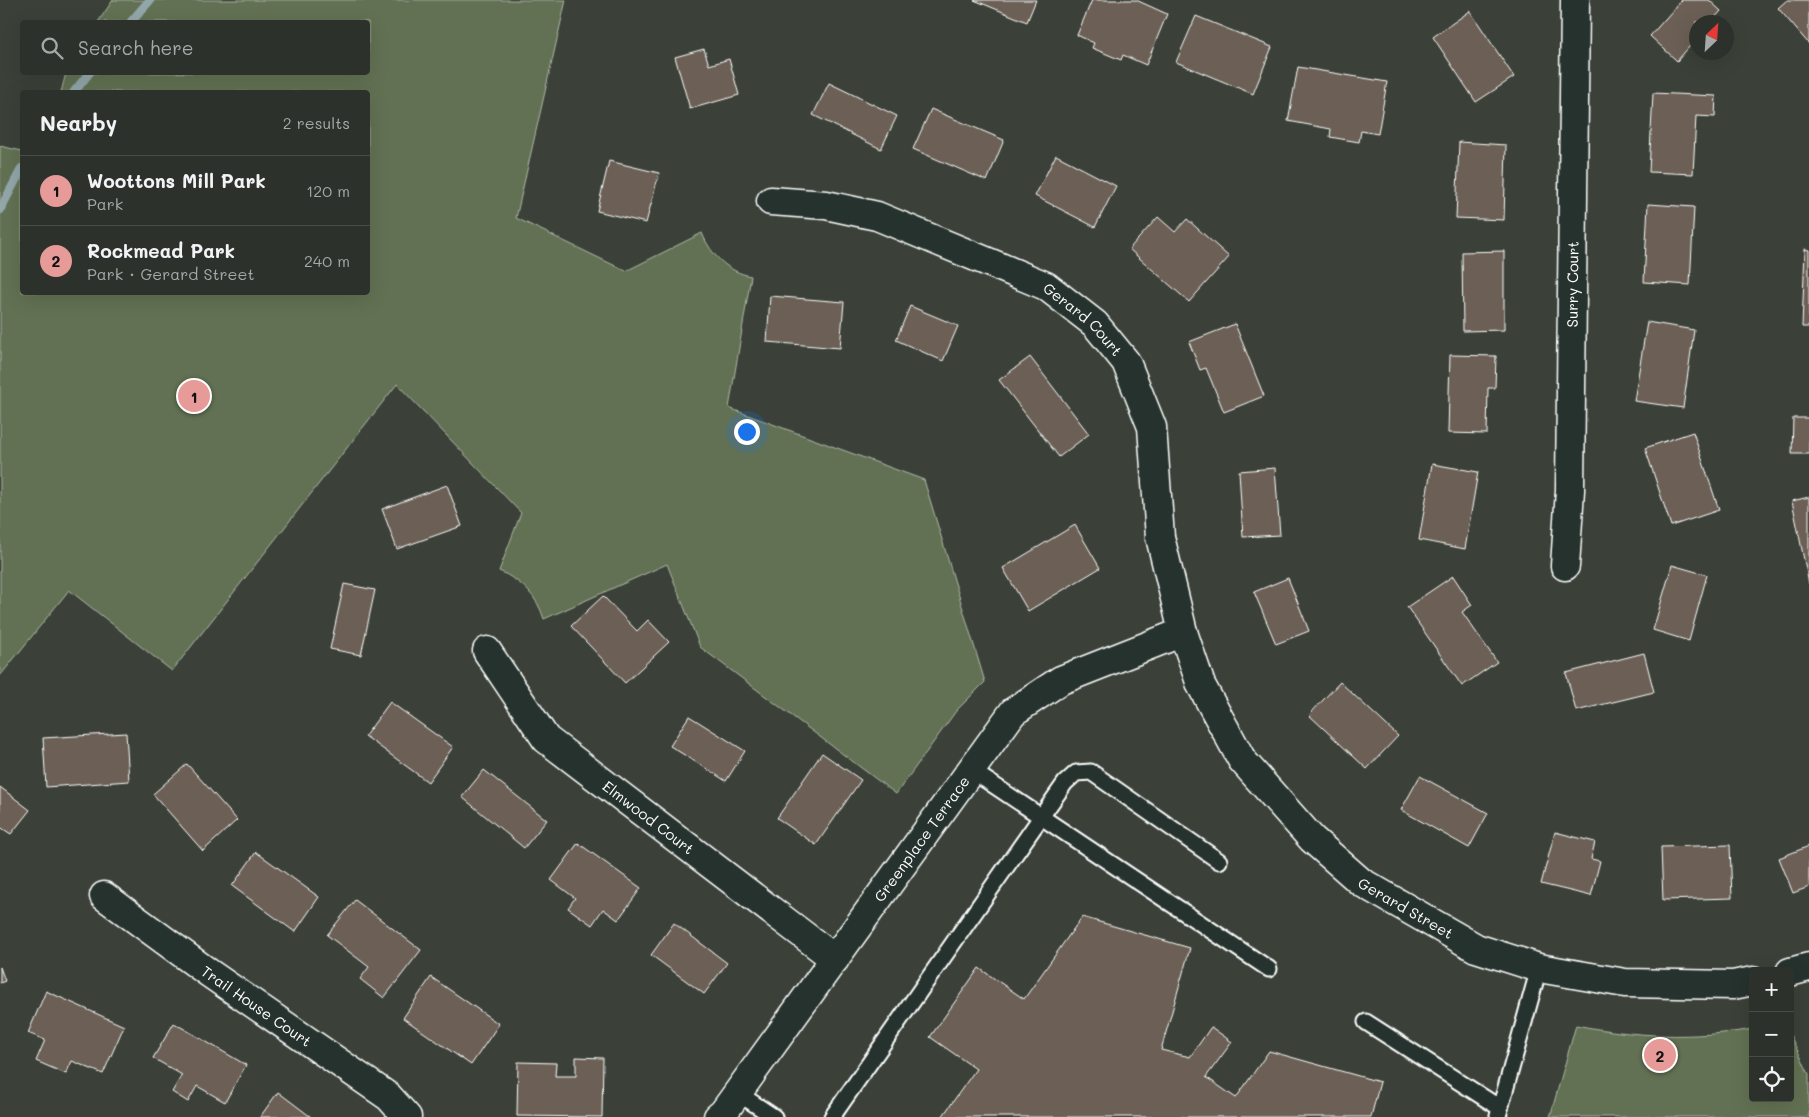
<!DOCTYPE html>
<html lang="en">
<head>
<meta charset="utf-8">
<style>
  body { margin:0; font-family:Mali,sans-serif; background:#343933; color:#f1f3f6 }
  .controls { position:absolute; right:15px; bottom:15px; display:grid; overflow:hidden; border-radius:5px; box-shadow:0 5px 20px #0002 }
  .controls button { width:45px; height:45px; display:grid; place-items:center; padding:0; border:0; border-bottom:1px solid #484c47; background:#2c312b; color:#f1f3f6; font:25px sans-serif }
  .compass { position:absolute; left:1689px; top:15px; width:45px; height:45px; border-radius:50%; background:#2c312b; box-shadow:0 5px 20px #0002; rotate:25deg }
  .you { position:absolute; left:746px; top:431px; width:18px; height:18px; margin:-12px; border:4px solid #fff; border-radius:50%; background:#1a73e8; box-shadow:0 0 0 8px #1a73e833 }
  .badge { display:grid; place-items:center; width:32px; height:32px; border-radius:50%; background:#e69b98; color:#111; font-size:16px; font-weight:700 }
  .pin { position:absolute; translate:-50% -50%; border:2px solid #fff; box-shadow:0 1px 5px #0006 }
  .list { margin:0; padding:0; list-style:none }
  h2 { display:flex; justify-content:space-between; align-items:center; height:65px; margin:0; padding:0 20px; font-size:21px }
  h2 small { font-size:16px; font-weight:400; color:#a6a9a9 }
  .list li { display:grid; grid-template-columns:32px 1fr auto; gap:15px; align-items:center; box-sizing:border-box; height:70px; padding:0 20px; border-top:1px solid #484c47 }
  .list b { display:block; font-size:19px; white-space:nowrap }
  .list p { margin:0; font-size:16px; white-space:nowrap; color:#a6a9a9 }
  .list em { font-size:16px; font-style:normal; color:#a6a9a9 }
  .icon { flex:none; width:28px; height:28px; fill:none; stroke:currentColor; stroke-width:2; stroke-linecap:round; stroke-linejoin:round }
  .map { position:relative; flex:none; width:1809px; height:1117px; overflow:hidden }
  .search { position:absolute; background:#2c312b; box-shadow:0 5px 20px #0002; left:20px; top:20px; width:350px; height:55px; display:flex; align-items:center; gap:12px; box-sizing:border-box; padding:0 18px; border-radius:5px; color:#a6a9a9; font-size:19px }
  .panel { position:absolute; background:#2c312b; box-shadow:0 5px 20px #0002; left:20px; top:90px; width:350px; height:205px; border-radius:5px }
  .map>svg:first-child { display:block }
  .green { fill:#627152; stroke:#b0b8a8 }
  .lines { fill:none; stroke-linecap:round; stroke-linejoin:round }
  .stream { stroke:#92a7aa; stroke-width:9 }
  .building { fill:#6c6156; stroke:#fff }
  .service-casing { stroke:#fff; stroke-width:19 }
  .minor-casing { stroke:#fff; stroke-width:31 }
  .tertiary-casing { stroke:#fff; stroke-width:31 }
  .service { stroke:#26332d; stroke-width:15 }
  .minor { stroke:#26332d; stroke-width:28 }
  .tertiary { stroke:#26332d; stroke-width:28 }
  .labels { text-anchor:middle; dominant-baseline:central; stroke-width:4.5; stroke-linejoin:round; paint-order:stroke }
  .street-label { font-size:15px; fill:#fff; stroke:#26332d }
</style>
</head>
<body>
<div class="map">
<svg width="1809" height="1117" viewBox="0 0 1809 1117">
  <rect width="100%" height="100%" fill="#3b4139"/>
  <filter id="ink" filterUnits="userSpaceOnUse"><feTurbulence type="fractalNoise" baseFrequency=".02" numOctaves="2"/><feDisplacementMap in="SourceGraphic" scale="10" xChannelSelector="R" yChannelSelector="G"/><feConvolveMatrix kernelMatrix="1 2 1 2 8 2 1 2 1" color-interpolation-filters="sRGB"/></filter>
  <g filter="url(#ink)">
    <g class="green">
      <path d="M 113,0 L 566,0 L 516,218 L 626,271 L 702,233 C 711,255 728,272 751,276 L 729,408 L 924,480 L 985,682 L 956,711 L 896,794 L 700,647 L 667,564 L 544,619 C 537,596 522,581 499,571 L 521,513 L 397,384 L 172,671 L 69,590 L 0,676 L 0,146 L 22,151 L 22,292 L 368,292 L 368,92 L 61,92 L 66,73 L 368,72 L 368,22 L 98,22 Z"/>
      <path d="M 1576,1025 C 1635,1037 1694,1039 1753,1029 L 1753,1098 L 1790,1098 L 1790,1035 L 1809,1074 L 1809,1117 L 1550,1117 Z"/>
    </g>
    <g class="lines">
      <g class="stream">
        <path d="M 131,22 L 150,0"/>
        <path d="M 74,92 L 90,72"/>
        <path d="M 0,210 L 22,168"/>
      </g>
    </g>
    <g class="building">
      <path d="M 974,0 L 1036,0 L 1027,22 Z"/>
      <path d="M 1092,0 L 1136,0 L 1167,14 L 1146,65 L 1123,55 L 1121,60 L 1092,48 L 1094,43 L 1077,35 Z"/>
      <path d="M 1682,0 L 1709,0 L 1721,11 L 1711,22 L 1696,22 L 1696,39 L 1677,61 L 1650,36 Z"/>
      <path d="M 1787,0 L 1809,0 L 1809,44 L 1778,8 Z"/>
      <path d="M 1470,11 L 1514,77 L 1476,102 L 1433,37 Z"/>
      <path d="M 1196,16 L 1272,47 L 1253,94 L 1176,62 Z"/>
      <path d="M 704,49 L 709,65 L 729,59 L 739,95 L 690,109 L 675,57 Z"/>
      <path d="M 1298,67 L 1387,82 L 1378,134 L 1361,131 L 1359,142 L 1330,137 L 1331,129 L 1288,121 Z"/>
      <path d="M 829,83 L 897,116 L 881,149 L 813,115 Z"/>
      <path d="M 1653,93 L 1716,96 L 1715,117 L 1696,116 L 1693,174 L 1649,172 Z"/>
      <path d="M 931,109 L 1004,140 L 987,181 L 913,149 Z"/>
      <path d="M 1459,142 L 1506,145 L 1504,220 L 1456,218 Z"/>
      <path d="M 1056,155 L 1116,186 L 1095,227 L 1035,196 Z"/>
      <path d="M 609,161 L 659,173 L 646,223 L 597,211 Z"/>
      <path d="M 1648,204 L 1694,207 L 1690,285 L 1644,282 Z"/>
      <path d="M 1158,217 L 1175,232 L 1187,219 L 1229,257 L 1189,302 L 1129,249 Z"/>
      <path d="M 1805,249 L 1809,250 L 1809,327 L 1802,327 Z"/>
      <path d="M 1504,251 L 1504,330 L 1463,331 L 1462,252 Z"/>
      <path d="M 770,296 L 844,302 L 840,348 L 767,342 Z"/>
      <path d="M 910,306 L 958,326 L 943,361 L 896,340 Z"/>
      <path d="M 1647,322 L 1694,330 L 1683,408 L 1634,401 Z"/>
      <path d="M 1235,324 L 1264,396 L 1224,412 L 1206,368 L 1200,370 L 1189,342 Z"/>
      <path d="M 1450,355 L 1496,356 L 1495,388 L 1488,388 L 1487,434 L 1448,433 Z"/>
      <path d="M 1030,357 L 1089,434 L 1059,457 L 999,380 Z"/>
      <path d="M 1793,418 L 1809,418 L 1809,454 L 1792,454 Z"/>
      <path d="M 1693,432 L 1719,510 L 1671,526 L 1645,448 Z"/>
      <path d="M 1432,464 L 1478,472 L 1465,549 L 1419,540 Z"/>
      <path d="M 1275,468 L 1280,535 L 1243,537 L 1239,471 Z"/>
      <path d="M 447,485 L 462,526 L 397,549 L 382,509 Z"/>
      <path d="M 1809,497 L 1809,584 L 1792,501 Z"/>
      <path d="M 1075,525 L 1100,568 L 1028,611 L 1003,568 Z"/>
      <path d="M 1672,565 L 1707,575 L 1689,641 L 1653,630 Z"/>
      <path d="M 1453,576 L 1472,605 L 1462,612 L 1497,662 L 1462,686 L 1407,607 Z"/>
      <path d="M 1288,578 L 1309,631 L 1276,644 L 1254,592 Z"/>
      <path d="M 344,584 L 375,590 L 361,655 L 330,649 Z"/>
      <path d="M 603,596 L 637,631 L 648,620 L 669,642 L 625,683 L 571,626 Z"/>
      <path d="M 1644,653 L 1654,692 L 1576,711 L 1566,673 Z"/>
      <path d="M 1340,682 L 1398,736 L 1367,769 L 1309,715 Z"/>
      <path d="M 390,702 L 453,747 L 428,782 L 365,736 Z"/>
      <path d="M 689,716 L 745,751 L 726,781 L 670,746 Z"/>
      <path d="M 126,733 L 129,781 L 46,787 L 43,738 Z"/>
      <path d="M 822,753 L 861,780 L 816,845 L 777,818 Z"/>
      <path d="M 187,764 L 237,820 L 203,851 L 153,794 Z"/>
      <path d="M 484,770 L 547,820 L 524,848 L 462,797 Z"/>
      <path d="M 1420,776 L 1488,813 L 1469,848 L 1401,810 Z"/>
      <path d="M 0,787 L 30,810 L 11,834 L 0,827 Z"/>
      <path d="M 1555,832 L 1595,842 L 1591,859 L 1600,861 L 1591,896 L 1541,884 Z"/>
      <path d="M 578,843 L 641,888 L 618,920 L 603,909 L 592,925 L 568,908 L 575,898 L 551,880 Z"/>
      <path d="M 1730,845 L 1732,898 L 1663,900 L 1661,847 Z"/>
      <path d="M 1809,846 L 1809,887 L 1793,893 L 1779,858 Z"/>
      <path d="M 256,852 L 319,897 L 295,932 L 232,886 Z"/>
      <path d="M 355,900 L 421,950 L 384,998 L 360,979 L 369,967 L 327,935 Z"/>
      <path d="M 1082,917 L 1190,948 L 1161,1050 L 1190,1057 L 1211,1027 L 1232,1042 L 1206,1077 L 1236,1098 L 1269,1051 L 1380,1082 L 1371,1117 L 942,1117 L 976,1069 L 930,1037 L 979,968 L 1024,999 Z"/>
      <path d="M 674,923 L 727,963 L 704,994 L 651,955 Z"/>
      <path d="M 0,967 L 5,981 L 0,983 Z"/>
      <path d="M 431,977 L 499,1024 L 471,1065 L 403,1018 Z"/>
      <path d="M 46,991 L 124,1026 L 103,1074 L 72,1061 L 66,1074 L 36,1061 L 45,1040 L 28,1033 Z"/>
      <path d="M 174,1023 L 246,1065 L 225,1102 L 197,1086 L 188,1102 L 172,1092 L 182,1075 L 153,1058 Z"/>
      <path d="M 576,1057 L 603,1058 L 602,1117 L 517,1116 L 518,1062 L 556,1063 L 555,1076 L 576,1076 Z"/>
      <path d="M 278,1092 L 311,1117 L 260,1117 Z"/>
    </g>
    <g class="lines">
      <g class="service-casing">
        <g id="service">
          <path d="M 971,770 L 1269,969"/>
          <path d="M 1366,1022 L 1500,1108"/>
          <path d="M 738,1093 L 774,1117"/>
          <path d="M 1498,1116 L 1539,968"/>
          <path d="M 832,1117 L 1041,817 L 1065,783 L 1076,773 L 1091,772 L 1219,861"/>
        </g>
      </g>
      <g class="minor-casing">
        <g id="minor">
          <path id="s1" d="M 771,201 L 826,205 L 877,216 L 1046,286 L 1095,324 L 1126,362 L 1152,427 L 1160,537 L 1183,632"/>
          <path id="s2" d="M 1565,566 L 1570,490 L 1575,0"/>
          <path id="s3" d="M 487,651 L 546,739 L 835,959"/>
          <path id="s4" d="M 104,896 L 209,973 L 389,1097 L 407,1117"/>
        </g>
      </g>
      <g class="tertiary-casing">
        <g id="tertiary">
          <path d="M 1790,972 L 1809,967"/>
          <path id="s5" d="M 718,1117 L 723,1113 L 1013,712 L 1061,680 L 1183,632 L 1201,685 L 1242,760 L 1312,839 L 1361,882 L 1476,948 L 1539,968 L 1625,983 L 1733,985 L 1753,981"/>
        </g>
      </g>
      <use href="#service" class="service"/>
      <use href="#minor" class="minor"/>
      <use href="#tertiary" class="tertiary"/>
    </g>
  </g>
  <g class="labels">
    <g class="street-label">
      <text stroke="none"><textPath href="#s2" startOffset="282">Surry Court</textPath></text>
      <text stroke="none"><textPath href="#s1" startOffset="340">Gerard Court</textPath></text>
      <text stroke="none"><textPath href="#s3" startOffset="235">Elmwood Court</textPath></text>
      <text stroke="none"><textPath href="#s5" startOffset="345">Greenplace Terrace</textPath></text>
      <text stroke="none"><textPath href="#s5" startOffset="1054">Gerard Street</textPath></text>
      <text stroke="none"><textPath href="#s4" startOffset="188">Trail House Court</textPath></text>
    </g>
  </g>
</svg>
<div class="controls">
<button>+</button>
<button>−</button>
<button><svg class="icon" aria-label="locate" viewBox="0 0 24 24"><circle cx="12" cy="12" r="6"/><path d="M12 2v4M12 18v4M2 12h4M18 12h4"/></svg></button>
</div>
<svg class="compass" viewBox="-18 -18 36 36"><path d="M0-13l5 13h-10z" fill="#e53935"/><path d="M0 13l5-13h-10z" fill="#a6a9a9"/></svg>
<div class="you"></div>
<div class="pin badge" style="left:194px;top:396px">1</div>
<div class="pin badge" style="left:1660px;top:1055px">2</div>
<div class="search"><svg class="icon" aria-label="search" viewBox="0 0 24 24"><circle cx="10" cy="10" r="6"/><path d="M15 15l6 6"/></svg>Search here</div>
<section class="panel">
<h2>Nearby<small>2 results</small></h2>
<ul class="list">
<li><span class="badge">1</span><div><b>Woottons Mill Park</b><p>Park</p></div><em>120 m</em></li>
<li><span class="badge">2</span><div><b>Rockmead Park</b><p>Park · Gerard Street</p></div><em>240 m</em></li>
</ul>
</section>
</div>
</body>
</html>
